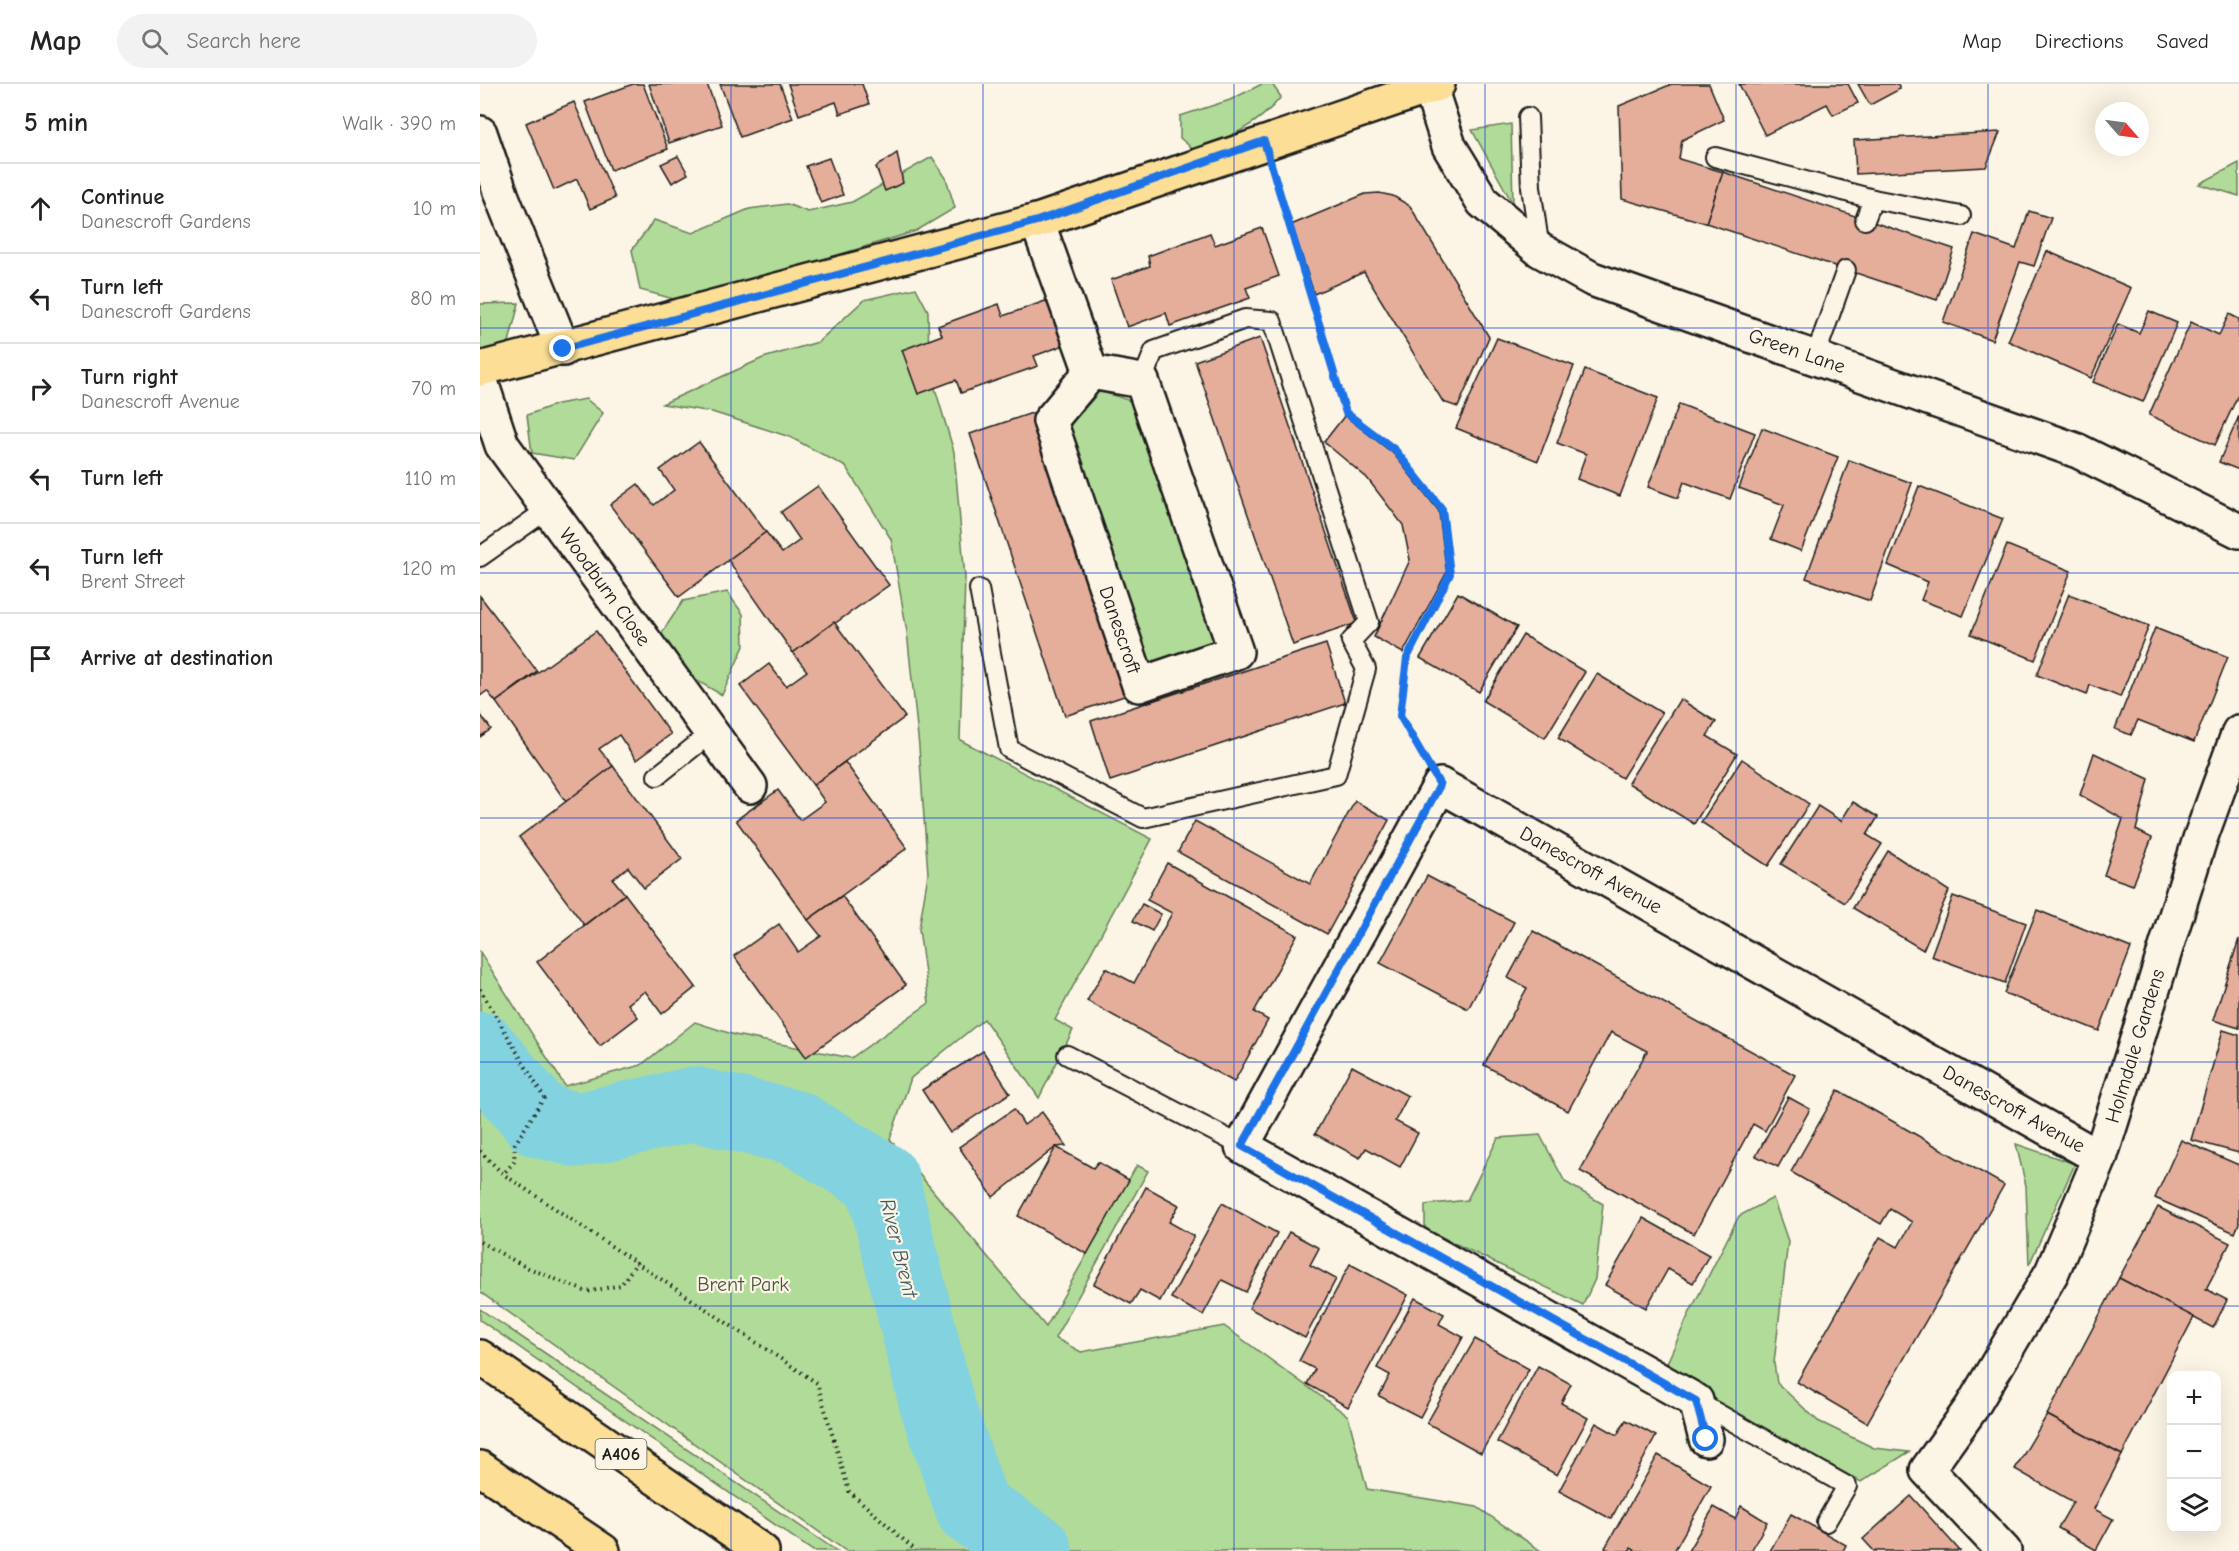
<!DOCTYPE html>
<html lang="en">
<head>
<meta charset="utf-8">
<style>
  body { margin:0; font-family:"Comic Neue",sans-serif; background:#f2f2f2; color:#222 }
  .controls { position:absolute; right:18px; bottom:18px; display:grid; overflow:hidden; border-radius:12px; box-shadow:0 6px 24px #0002 }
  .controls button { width:54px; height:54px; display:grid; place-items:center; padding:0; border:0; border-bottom:2px solid #e0e0e0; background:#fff; color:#222; font:30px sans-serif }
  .compass { position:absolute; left:1615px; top:18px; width:54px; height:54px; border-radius:50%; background:#fff; box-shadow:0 6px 24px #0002; rotate:118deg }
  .stop { position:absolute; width:18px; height:18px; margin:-14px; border:4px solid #1a73e8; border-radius:50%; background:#fff }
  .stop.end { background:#1a73e8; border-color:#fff; box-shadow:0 2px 6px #0008 }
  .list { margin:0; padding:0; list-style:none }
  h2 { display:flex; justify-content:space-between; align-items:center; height:78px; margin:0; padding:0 24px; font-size:26px }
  h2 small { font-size:20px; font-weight:400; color:#767676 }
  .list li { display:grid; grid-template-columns:39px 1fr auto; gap:18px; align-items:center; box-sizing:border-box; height:90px; padding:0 24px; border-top:2px solid #e0e0e0 }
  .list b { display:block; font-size:22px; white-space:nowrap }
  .list p { margin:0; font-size:20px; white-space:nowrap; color:#767676 }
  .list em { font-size:20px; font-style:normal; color:#767676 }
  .icon { flex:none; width:33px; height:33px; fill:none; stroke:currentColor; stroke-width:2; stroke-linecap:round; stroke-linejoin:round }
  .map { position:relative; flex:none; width:1759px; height:1467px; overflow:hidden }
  header { display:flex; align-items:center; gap:36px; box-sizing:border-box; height:84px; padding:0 30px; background:#fff; border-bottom:2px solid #e0e0e0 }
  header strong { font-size:28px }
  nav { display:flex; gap:33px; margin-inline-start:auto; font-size:21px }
  .search { width:420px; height:54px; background:#f2f2f2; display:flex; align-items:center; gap:15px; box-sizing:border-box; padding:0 21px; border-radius:33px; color:#767676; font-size:22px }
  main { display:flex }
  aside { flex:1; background:#fff }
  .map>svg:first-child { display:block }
  .green { fill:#b1db98; stroke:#667c5a; stroke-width:1.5 }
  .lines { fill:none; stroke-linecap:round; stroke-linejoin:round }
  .river { stroke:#83d2e0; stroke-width:75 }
  .building { fill:#e5ae9b; stroke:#1c1c1c; stroke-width:1.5 }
  .lane-casing { stroke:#1c1c1c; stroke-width:22 }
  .street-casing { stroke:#1c1c1c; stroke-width:38 }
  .secondary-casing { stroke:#1c1c1c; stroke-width:38 }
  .primary-casing { stroke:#1c1c1c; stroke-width:38 }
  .highway-casing { stroke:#1c1c1c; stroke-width:38 }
  .path { stroke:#1c1c1c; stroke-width:4; stroke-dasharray:1.5 4.5; stroke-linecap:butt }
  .lane { stroke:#fcf5e5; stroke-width:18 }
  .street { stroke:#fcf5e5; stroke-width:33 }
  .secondary { stroke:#fcf5e5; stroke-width:33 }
  .primary { stroke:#fcde96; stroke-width:33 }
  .highway { stroke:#fcde96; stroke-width:33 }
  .route { stroke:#1a73e8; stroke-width:8 }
  .grid { fill:none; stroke:#1d4ed8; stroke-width:1.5; stroke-opacity:0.55 }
  .labels { text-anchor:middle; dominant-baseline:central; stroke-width:4.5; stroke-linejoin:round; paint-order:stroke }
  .shield { fill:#fcf5e5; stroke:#5f5d58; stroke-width:1.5 }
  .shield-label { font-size:18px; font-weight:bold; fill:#1c1c1c }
  .street-label { font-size:20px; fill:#1c1c1c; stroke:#fcf5e5 }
  .park-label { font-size:20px; fill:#495541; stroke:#fcf5e5 }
  .water-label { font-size:21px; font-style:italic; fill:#405c61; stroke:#fcf5e5 }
</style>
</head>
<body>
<header>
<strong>Map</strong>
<div class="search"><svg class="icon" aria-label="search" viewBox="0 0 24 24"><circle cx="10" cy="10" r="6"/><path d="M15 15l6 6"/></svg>Search here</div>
<nav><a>Map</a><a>Directions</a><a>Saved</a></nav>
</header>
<main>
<aside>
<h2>5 min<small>Walk · 390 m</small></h2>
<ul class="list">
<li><svg class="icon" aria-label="ahead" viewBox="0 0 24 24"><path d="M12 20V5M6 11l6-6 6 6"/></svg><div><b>Continue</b><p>Danescroft Gardens</p></div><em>10 m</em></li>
<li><svg class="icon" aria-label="left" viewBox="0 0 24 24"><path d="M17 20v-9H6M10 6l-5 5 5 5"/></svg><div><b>Turn left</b><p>Danescroft Gardens</p></div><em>80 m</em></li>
<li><svg class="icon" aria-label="right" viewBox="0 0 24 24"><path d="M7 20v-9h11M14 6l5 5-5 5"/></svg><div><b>Turn right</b><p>Danescroft Avenue</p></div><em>70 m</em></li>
<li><svg class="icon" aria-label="left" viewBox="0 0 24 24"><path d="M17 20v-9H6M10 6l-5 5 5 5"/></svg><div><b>Turn left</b></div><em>110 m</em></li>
<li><svg class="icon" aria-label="left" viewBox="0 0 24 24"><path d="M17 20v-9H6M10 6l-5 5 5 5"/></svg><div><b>Turn left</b><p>Brent Street</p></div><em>120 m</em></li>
<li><svg class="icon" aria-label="arrive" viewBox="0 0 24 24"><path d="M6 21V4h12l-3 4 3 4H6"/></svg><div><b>Arrive at destination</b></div></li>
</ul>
</aside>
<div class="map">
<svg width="1759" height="1467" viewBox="0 0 1759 1467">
  <rect width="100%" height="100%" fill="#fcf5e5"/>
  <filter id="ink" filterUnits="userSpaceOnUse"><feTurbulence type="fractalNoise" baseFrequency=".0167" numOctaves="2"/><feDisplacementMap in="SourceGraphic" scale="12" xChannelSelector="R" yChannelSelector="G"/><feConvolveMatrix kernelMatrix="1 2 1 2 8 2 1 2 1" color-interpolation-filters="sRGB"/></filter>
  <g filter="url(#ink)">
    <g class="green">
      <path d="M 782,0 L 792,0 L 801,13 C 779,41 748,54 715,67 L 700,54 L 700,32 L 750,16 Z"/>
      <path d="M 1031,40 L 1033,120 L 992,46 Z"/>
      <path d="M 452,73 L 466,94 L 475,124 L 436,147 L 205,218 L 160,206 L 152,166 L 174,136 L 213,149 L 269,125 L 307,120 L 328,128 L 372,118 Z"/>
      <path d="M 1759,79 L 1759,112 L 1719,100 Z"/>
      <path d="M 436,204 L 448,227 L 449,284 L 474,368 L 485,494 L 480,656 L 672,755 L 575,936 L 593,946 L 559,1014 L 504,935 L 431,994 L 410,1055 L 566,1243 L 657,1081 L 668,1087 L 575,1254 L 601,1268 L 744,1242 L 868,1332 L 887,1405 L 997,1423 L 1061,1467 L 366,1467 L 0,1208 L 0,868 L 85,1002 L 161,981 L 215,938 L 255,951 L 371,974 L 449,919 L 439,845 L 448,790 L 439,663 L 427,548 L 411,455 L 366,383 L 310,353 L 232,328 L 182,320 L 283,274 L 338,258 L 384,216 Z"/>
      <path d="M 39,219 L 28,262 L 0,268 L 0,220 Z"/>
      <path d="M 620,307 L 654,318 L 737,558 L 667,584 L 587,344 Z"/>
      <path d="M 106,315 L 123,329 L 94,376 L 52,369 L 47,331 L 77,320 Z"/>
      <path d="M 247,508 L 263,530 L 264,562 L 242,611 L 205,590 L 181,550 L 203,517 Z"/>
      <path d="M 1060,1051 L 1085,1098 L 1123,1120 L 1115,1195 L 1103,1221 L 945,1145 L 945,1121 L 987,1116 L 1018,1054 Z"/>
      <path d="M 1536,1060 L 1595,1080 L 1549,1181 L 1546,1102 Z"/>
      <path d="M 1293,1114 L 1308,1157 L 1294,1279 L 1297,1299 L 1338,1337 L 1394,1364 L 1429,1368 L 1381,1398 L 1219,1308 L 1187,1279 L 1208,1232 L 1259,1132 Z"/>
      <path d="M 0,1225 L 351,1463 L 357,1467 L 333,1467 L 0,1236 Z"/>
    </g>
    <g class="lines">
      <path class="river" d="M 0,965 L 59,1036 L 97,1046 L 214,1020 L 316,1044 L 402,1096 L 457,1321 L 493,1425 L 555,1467"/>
    </g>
    <g class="building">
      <path d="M 153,0 L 163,0 L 188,65 L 131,86 L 105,18 Z"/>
      <path d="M 169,0 L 227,0 L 242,41 L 189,59 Z"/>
      <path d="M 240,0 L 300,0 L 313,34 L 260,53 Z"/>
      <path d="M 308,0 L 382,0 L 389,20 L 360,30 L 356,18 L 319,31 Z"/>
      <path d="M 1192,0 L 1229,0 L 1244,36 L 1202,56 L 1199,75 L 1243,88 L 1226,139 L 1142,115 L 1139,22 Z"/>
      <path d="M 1259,0 L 1368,0 L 1378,19 L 1353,31 L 1347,20 L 1285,51 Z"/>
      <path d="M 1378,0 L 1418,0 L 1420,5 L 1390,21 Z"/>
      <path d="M 94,18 L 135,114 L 110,125 L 97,95 L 74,106 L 46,39 Z"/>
      <path d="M 1520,48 L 1506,83 L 1376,90 L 1374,56 Z"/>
      <path d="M 417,69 L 423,99 L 405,107 L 396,83 Z"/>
      <path d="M 198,72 L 208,90 L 192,99 L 181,80 Z"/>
      <path d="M 349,74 L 363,111 L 341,119 L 326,82 Z"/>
      <path d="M 1243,88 L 1474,165 L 1457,216 L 1226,139 Z"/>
      <path d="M 899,109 L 913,112 L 930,122 L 1009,253 L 978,323 L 963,318 L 884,188 L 834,210 L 811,141 L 885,110 Z"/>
      <path d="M 1549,127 L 1571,134 L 1554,182 L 1540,178 L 1512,256 L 1463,238 L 1494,150 L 1536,165 Z"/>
      <path d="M 782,144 L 799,192 L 766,204 L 770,214 L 690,242 L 686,229 L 647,243 L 631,196 L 670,182 L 668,172 L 730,149 L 735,161 Z"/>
      <path d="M 1567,167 L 1651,204 L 1611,294 L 1528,257 Z"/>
      <path d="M 571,215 L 587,260 L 554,272 L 558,282 L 481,309 L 476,296 L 438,310 L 422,266 L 462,251 L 458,242 L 519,220 L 523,232 Z"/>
      <path d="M 1669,227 L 1697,239 L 1663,318 L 1613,298 L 1638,240 L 1659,249 Z"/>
      <path d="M 1749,230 L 1759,235 L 1759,309 L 1735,361 L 1669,331 L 1711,238 L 1739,251 Z"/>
      <path d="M 780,254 L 877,539 L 813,561 L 715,277 Z"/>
      <path d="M 1017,254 L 1094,282 L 1058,377 L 976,344 Z"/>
      <path d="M 1105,286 L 1178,314 L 1140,412 L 1097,395 L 1106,370 L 1077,359 Z"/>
      <path d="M 1199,320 L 1275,349 L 1250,415 L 1204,398 L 1198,414 L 1168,403 Z"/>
      <path d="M 552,329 L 647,611 L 585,632 L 490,350 Z"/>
      <path d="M 865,331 L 914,370 L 959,427 L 967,488 L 923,569 L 894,553 L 930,476 L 923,441 L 887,394 L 844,358 Z"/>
      <path d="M 1759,332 L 1759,386 L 1739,378 Z"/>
      <path d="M 1282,344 L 1358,373 L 1321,467 L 1291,455 L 1304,421 L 1259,404 Z"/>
      <path d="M 219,358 L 286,448 L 199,513 L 130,421 L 158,400 L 174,421 L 194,406 L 180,386 Z"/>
      <path d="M 1369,376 L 1432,399 L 1390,517 L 1326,494 Z"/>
      <path d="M 338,402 L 409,501 L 313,569 L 248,476 L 286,448 L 302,469 L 320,456 L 301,428 Z"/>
      <path d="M 1439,402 L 1523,435 L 1483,532 L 1441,516 L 1448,498 L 1408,481 Z"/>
      <path d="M 1527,461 L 1591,487 L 1555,576 L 1491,550 Z"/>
      <path d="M 978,509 L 1037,543 L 999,608 L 940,574 Z"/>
      <path d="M 1589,510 L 1669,542 L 1640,613 L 1610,601 L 1607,611 L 1557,591 Z"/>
      <path d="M 0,512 L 57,587 L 16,618 L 7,607 L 0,612 Z"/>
      <path d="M 354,538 L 425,633 L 333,701 L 260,602 L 289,580 L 306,602 L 327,587 L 313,569 Z"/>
      <path d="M 1675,544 L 1748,573 L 1714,658 L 1658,636 L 1651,651 L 1635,645 Z"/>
      <path d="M 116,547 L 191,650 L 156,676 L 139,651 L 119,665 L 133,682 L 86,718 L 16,618 Z"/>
      <path d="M 1043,551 L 1105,588 L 1065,654 L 1003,617 Z"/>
      <path d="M 846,560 L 865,619 L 630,697 L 611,637 Z"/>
      <path d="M 1117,590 L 1182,629 L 1142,694 L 1078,654 Z"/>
      <path d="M 1200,615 L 1236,638 L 1227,652 L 1257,670 L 1214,740 L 1148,699 Z"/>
      <path d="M 0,630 L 11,645 L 0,653 Z"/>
      <path d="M 1614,669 L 1669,695 L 1656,746 L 1672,754 L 1653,801 L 1624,791 L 1643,735 L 1600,711 Z"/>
      <path d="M 1262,675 L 1329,720 L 1288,782 L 1221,738 Z"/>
      <path d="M 365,678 L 427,764 L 328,836 L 256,736 L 298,706 L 320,736 L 345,718 L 333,701 Z"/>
      <path d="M 133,682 L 202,775 L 164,804 L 148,783 L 133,795 L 145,810 L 104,841 L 39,753 Z"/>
      <path d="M 875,717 L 909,736 L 847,850 L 698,768 L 715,737 L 830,800 Z"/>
      <path d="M 1373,718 L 1398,733 L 1387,751 L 1402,760 L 1365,819 L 1301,780 L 1338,722 L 1361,737 Z"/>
      <path d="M 1408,767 L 1469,807 L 1443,866 L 1373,824 Z"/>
      <path d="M 687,779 L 817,851 L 774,928 L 788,936 L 754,998 L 607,917 L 626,884 L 654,899 L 692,829 L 667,816 Z"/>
      <path d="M 947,792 L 1034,838 L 988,925 L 900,879 Z"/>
      <path d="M 145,810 L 216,903 L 182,930 L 165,907 L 148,920 L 158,933 L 120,962 L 57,878 Z"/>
      <path d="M 362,812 L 426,901 L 326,973 L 254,872 L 299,840 L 318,868 L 341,852 L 328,836 Z"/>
      <path d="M 1473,812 L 1546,839 L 1525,899 L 1451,872 Z"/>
      <path d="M 662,820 L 681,830 L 672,847 L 653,837 Z"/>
      <path d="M 1557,826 L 1651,864 L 1619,947 L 1524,909 Z"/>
      <path d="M 1053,847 L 1315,991 L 1285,1047 L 1273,1040 L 1214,1150 L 1100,1087 L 1167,967 L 1131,948 L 1088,1027 L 1004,981 L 1047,904 L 1028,894 Z"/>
      <path d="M 1759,855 L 1759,944 L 1733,936 Z"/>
      <path d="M 1743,946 L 1759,951 L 1759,1069 L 1711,1056 Z"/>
      <path d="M 503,967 L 530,1009 L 470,1049 L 442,1006 Z"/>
      <path d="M 872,982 L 928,1012 L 915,1037 L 938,1049 L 920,1083 L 886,1064 L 880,1074 L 835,1050 Z"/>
      <path d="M 1358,1006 L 1524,1101 L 1387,1339 L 1317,1298 L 1400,1153 L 1418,1163 L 1432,1138 L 1410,1125 L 1401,1140 L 1311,1088 Z"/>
      <path d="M 1308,1013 L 1330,1025 L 1298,1083 L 1276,1072 Z"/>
      <path d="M 534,1025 L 544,1041 L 562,1028 L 586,1062 L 576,1063 L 513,1113 L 479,1063 Z"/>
      <path d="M 1701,1056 L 1759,1081 L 1759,1139 L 1755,1149 L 1675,1114 Z"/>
      <path d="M 576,1063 L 613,1084 L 618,1078 L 649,1096 L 607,1170 L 538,1132 Z"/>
      <path d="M 666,1103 L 699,1121 L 689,1138 L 714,1152 L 680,1217 L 660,1206 L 651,1220 L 614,1200 Z"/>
      <path d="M 742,1119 L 797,1149 L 766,1208 L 742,1196 L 723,1231 L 691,1214 Z"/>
      <path d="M 1678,1123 L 1750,1159 L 1726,1205 L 1747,1216 L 1733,1244 L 1639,1194 Z"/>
      <path d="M 1163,1134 L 1229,1171 L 1213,1199 L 1188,1185 L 1166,1224 L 1125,1201 Z"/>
      <path d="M 809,1148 L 839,1164 L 830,1181 L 856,1195 L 825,1254 L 769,1224 Z"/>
      <path d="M 870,1180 L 928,1211 L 868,1323 L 827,1300 L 835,1285 L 819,1277 Z"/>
      <path d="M 1639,1194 L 1714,1233 L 1642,1371 L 1567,1331 Z"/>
      <path d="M 935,1214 L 964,1230 L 959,1240 L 983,1253 L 940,1333 L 899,1312 L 910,1291 L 897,1284 Z"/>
      <path d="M 995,1255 L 1049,1285 L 1001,1369 L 947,1339 Z"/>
      <path d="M 1058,1282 L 1091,1300 L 1081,1319 L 1108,1334 L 1077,1391 L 1017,1358 Z"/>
      <path d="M 1567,1331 L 1642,1371 L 1614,1425 L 1633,1435 L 1616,1466 L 1578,1444 L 1593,1418 L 1535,1385 Z"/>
      <path d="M 1146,1336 L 1176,1352 L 1131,1435 L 1079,1407 L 1116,1339 L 1137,1351 Z"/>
      <path d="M 1178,1371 L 1231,1402 L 1194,1467 L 1156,1467 L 1151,1464 L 1149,1467 L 1131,1467 L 1125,1464 Z"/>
      <path d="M 1431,1412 L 1480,1467 L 1394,1467 L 1383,1455 Z"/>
      <path d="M 1261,1422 L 1287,1438 L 1271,1467 L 1208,1467 L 1234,1423 L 1255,1435 Z"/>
      <path d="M 1311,1430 L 1366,1461 L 1363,1467 L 1290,1467 Z"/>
    </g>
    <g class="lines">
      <g class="lane-casing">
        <g id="lane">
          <path d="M 1048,33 L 1051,103 L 1060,166"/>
          <path d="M 1235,73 L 1393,115"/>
          <path d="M 1385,136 L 1393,115 L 1481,132"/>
          <path d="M 1335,273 L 1366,186"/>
          <path d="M 0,473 L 68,425"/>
          <path d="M 499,505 L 529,665 L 663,734 L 856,691 L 886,585 L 871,557 L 889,538 L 792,237 L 765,235 L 674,267 L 662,297"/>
          <path d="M 177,692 L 231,649"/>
          <path d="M 587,971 L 762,1062"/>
          <path d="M 1216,1317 L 1367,1402 L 1346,1438"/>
        </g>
      </g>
      <g class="street-casing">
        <g id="street">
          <path d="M 0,49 L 22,113 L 83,265"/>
          <path d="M 557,137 L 611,288 L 662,297 L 756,568 L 659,601 L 570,337 L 611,288"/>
          <path d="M 0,295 L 22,361 L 270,702"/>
          <path d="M 1226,1355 L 1216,1317 L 762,1062 L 960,701 L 1620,1074"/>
          <path d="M 1524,1467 L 1447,1386 L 1492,1323 L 1572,1188 L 1620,1074 L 1720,755 L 1759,648"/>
        </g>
      </g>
      <g class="secondary-casing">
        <path id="secondary" d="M 950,3 L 969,62 L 1003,118 L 1060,166 L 1112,195 L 1598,367 L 1759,447"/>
      </g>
      <g class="primary-casing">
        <path id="primary" d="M 0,285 L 557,137 L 958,0"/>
      </g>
      <g class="highway-casing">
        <g id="highway">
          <path d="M 0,1273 L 282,1467"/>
          <path d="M 0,1384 L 123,1467"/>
        </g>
      </g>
      <g class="path">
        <path d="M 795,95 L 866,329 L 915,366 L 962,425 L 971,490 L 927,574 L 920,632 L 942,670"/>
        <path d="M 0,905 L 64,1014 L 35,1060 L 34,1078 L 23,1090"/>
        <path d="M 0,1067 L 23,1090 L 337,1299 L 369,1407 L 436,1467"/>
        <path d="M 0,1158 L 46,1183 L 107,1208 L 141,1201 L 157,1178"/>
      </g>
      <use href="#lane" class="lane"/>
      <use href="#street" class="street"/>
      <use href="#secondary" class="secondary"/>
      <use href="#primary" class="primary"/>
      <use href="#highway" class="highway"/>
    </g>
  </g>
  <g class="lines" filter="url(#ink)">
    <path class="route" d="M 83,265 L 557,137 L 784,57 L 866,329 L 915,366 L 962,425 L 970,490 L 927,574 L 920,632 L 960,701 L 762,1062 L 1216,1317 L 1226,1355"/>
  </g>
  <path class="grid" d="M 251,0 L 251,1467M 503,0 L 503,1467M 754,0 L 754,1467M 1005,0 L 1005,1467M 1256,0 L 1256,1467M 1508,0 L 1508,1467M 0,244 L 1759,244M 0,489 L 1759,489M 0,734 L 1759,734M 0,978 L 1759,978M 0,1222 L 1759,1222"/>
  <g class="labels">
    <rect class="shield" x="115.5" y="1355" width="51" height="30" rx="4.5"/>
    <g class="shield-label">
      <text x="141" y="1370">A406</text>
    </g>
    <g class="street-label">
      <text transform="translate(1317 267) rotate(19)">Green Lane</text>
      <text transform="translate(125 503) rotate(54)">Woodburn Close</text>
      <text transform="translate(640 546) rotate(71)">Danescroft</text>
      <text transform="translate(1111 786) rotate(29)">Danescroft Avenue</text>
      <text transform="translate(1655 962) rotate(-73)">Holmdale Gardens</text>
      <text transform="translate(1534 1025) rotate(29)">Danescroft Avenue</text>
    </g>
    <g class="park-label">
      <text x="263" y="1200">Brent Park</text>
    </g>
    <g class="water-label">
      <text transform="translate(419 1164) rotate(76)">River Brent</text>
    </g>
  </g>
</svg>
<div class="controls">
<button>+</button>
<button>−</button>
<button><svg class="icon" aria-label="layers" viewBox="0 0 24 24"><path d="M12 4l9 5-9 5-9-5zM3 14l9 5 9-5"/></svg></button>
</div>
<svg class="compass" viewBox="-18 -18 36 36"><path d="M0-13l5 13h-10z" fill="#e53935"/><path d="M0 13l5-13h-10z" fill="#767676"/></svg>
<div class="stop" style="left:1226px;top:1355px"></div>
<div class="stop end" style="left:83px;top:265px"></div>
</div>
</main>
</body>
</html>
